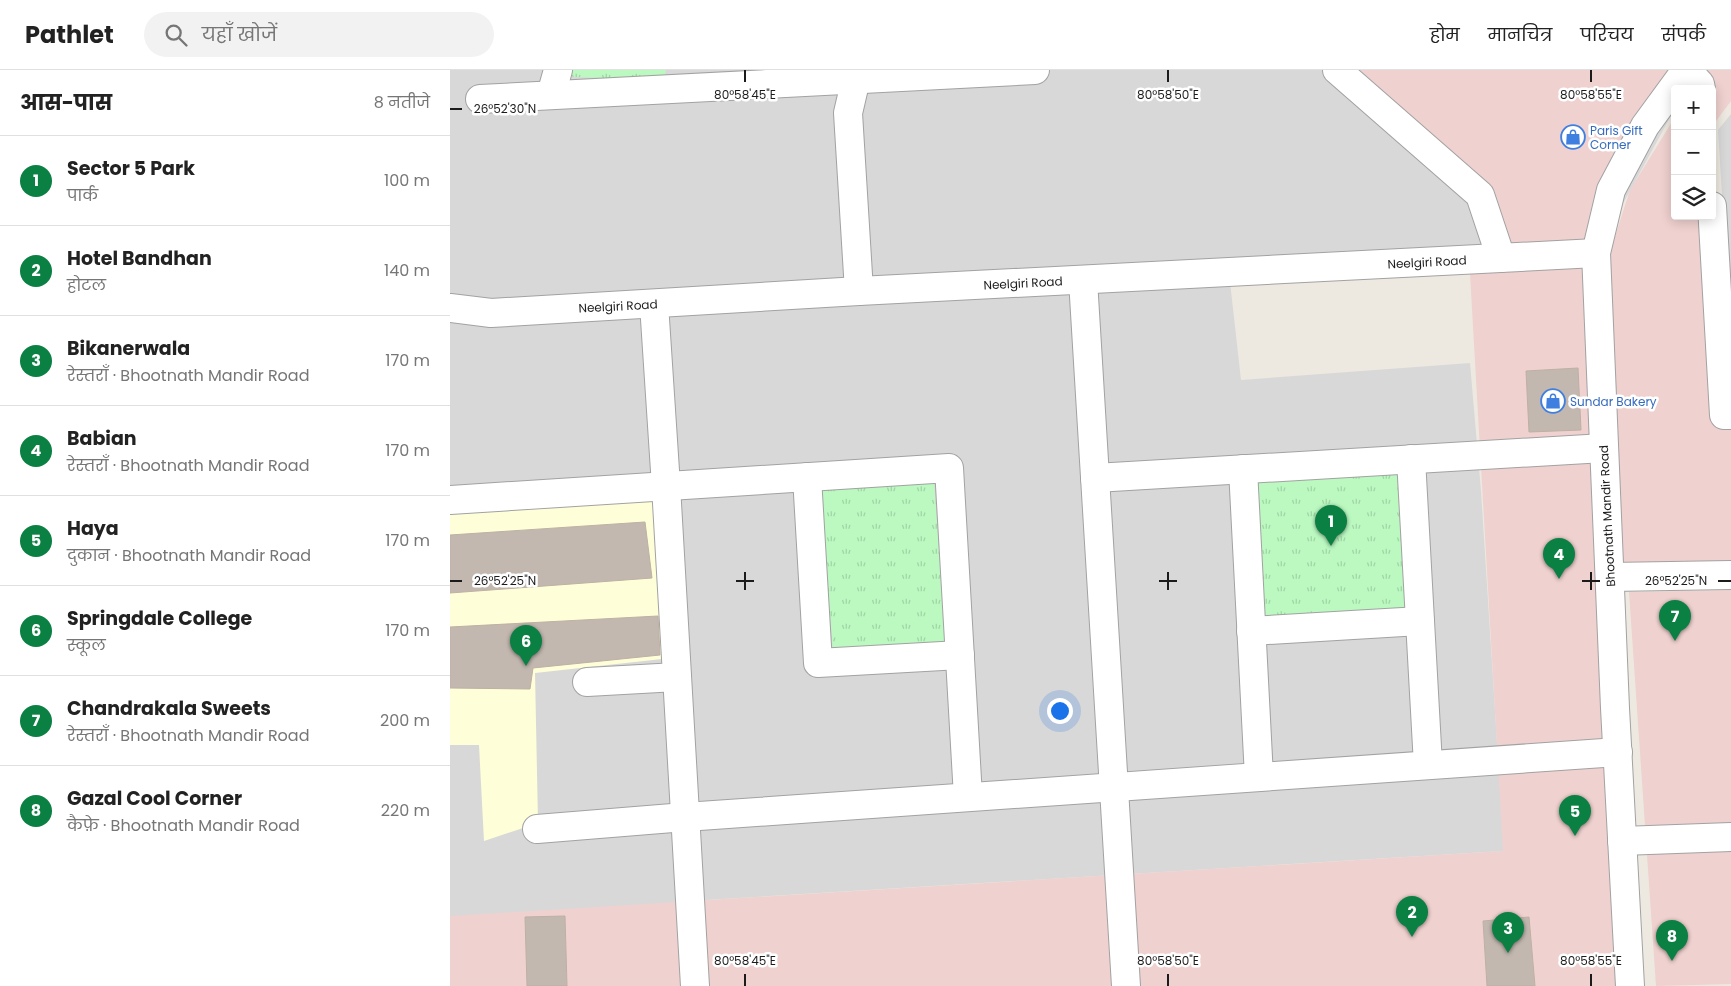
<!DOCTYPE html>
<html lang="hi">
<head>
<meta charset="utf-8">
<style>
  body { margin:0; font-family:Poppins,"Noto Sans Devanagari",sans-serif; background:#f2f2f2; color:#222 }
  .controls { position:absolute; right:15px; top:15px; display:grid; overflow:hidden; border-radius:5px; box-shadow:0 2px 12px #0003 }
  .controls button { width:45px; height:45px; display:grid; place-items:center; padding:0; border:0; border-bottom:1px solid #e0e0e0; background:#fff; color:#222; font:25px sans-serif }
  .you { position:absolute; left:609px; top:640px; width:18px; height:18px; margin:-12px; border:4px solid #fff; border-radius:50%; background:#1a73e8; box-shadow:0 0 0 8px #1a73e833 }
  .badge { display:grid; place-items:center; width:32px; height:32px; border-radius:50%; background:#0b8043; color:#fff; font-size:16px; font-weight:700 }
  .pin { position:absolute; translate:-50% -41px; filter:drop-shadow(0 1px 2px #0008) }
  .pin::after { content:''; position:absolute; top:26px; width:18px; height:15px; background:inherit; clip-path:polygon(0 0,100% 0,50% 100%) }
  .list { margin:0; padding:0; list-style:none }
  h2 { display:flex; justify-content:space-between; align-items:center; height:65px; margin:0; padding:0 20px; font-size:21px }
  h2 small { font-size:16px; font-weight:400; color:#767676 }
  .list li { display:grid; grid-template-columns:32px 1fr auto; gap:15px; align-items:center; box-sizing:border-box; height:90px; padding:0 20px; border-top:1px solid #e0e0e0 }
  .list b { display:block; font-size:19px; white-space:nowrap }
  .list p { margin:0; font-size:16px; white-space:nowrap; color:#767676 }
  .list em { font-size:16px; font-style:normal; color:#767676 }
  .icon { flex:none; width:28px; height:28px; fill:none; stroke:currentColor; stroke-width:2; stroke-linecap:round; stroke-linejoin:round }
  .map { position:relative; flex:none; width:1281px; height:916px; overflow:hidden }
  header { display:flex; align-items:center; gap:30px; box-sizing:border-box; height:70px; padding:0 25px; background:#fff; border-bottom:1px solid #e0e0e0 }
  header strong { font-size:24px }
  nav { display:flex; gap:28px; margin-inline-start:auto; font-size:18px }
  .search { width:350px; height:45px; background:#f2f2f2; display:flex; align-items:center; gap:12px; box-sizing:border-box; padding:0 18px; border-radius:28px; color:#767676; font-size:19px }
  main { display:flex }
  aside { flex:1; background:#fff }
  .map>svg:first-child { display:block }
  .residential { fill:#d9d8d8 }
  .commercial { fill:#efd1cf }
  .education { fill:#feffd8 }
  .park { fill:url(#park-tufts) }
  .building { fill:#c2b8b0; stroke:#bfb0a3 }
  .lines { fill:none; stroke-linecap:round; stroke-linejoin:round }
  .minor-casing { stroke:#a2a2a2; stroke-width:30 }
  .minor { stroke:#fff; stroke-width:28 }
  .ticks { fill:none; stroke:#1b1b1b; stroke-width:2 }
  .labels { text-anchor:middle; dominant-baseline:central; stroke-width:5; stroke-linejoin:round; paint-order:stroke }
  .shop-label { font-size:12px; fill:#366cbe; stroke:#fff; text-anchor:start }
  .street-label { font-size:12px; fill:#1b1b1b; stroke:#fff }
  .ticks-label { font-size:12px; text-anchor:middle; fill:#1b1b1b; stroke:#fff; stroke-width:5; stroke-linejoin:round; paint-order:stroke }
</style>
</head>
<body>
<header>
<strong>Pathlet</strong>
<div class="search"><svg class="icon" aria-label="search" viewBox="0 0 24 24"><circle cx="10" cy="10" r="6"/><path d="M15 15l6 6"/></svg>यहाँ खोजें</div>
<nav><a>होम</a><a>मानचित्र</a><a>परिचय</a><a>संपर्क</a></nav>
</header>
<main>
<aside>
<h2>आस-पास<small>8 नतीजे</small></h2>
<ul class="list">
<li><span class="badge">1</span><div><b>Sector 5 Park</b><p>पार्क</p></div><em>100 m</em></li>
<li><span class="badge">2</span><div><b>Hotel Bandhan</b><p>होटल</p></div><em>140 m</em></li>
<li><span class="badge">3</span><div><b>Bikanerwala</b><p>रेस्तराँ · Bhootnath Mandir Road</p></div><em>170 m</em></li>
<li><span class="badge">4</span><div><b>Babian</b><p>रेस्तराँ · Bhootnath Mandir Road</p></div><em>170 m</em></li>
<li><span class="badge">5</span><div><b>Haya</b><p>दुकान · Bhootnath Mandir Road</p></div><em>170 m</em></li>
<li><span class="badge">6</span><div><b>Springdale College</b><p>स्कूल</p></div><em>170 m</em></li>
<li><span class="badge">7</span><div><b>Chandrakala Sweets</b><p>रेस्तराँ · Bhootnath Mandir Road</p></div><em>200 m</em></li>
<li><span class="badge">8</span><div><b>Gazal Cool Corner</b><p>कैफ़े · Bhootnath Mandir Road</p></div><em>220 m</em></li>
</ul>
</aside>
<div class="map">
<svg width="1281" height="916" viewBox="0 0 1281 916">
  <defs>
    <pattern id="park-tufts" width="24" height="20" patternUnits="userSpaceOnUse" patternTransform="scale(1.25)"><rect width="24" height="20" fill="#bbf9c1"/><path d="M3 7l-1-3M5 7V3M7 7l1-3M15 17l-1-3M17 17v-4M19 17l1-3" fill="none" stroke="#a0d5a5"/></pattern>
  </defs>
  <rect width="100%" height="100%" fill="#ede9e0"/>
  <g class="residential">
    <path d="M 0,0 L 1246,0 L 1146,183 L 779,203 L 791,310 L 1020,293 L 1031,421 L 1054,781 L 240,831 L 0,916 Z"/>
    <path d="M 1281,44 L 1281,255 L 1280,255 L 1268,60 Z"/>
  </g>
  <g class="commercial">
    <path d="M 910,0 L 1221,0 L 1136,173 L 1058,182 L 1041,120 Z"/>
    <path d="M 1246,0 L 1281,0 L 1281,31 L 1266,51 L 1262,42 L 1262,19 Z"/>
    <path d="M 1225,47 L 1225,146 L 1257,146 L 1281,350 L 1281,492 L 1168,493 L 1160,182 L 1180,120 Z"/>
    <path d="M 1138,197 L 1166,916 L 0,916 L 0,846 L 1053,781 L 1020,204 Z"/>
    <path d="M 1281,520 L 1281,914 L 1206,916 L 1179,522 Z"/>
  </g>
  <path class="education" d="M 209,424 L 221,588 L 85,603 L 88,753 L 34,771 L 29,675 L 0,675 L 0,435 Z"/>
  <g class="park">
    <path d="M 101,0 L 216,0 L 214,10 L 99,6 Z"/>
    <path d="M 947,402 L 955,542 L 814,550 L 806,411 Z"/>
    <path d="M 484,411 L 496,574 L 383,582 L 370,419 Z"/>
  </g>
  <g class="building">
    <path d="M 1128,298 L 1131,360 L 1079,362 L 1076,301 Z"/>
    <path d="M 195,452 L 202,508 L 0,523 L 0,465 Z"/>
    <path d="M 208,546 L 210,585 L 83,598 L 80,619 L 0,618 L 0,557 Z"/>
    <path d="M 115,846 L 117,916 L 77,916 L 75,847 Z"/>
    <path d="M 1079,847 L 1085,916 L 1037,916 L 1033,851 Z"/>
  </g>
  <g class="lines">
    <g class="minor-casing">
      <g id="minor">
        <path d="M 408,0 L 398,43 L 409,221"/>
        <path d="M 887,0 L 1030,125 L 1051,188"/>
        <path d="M 1237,0 L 1250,14 L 1251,19"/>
        <path d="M 101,25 L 108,0"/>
        <path d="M 30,29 L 585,0"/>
        <path d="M 1262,136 L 1274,345 L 1281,345"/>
        <path d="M 633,210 L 676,916"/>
        <path d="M 204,234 L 216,416 L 245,916"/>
        <path d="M 0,238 L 41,243 L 409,221 L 1146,183"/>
        <path d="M 961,389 L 978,695"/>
        <path d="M 793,399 L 809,707"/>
        <path d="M 357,407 L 368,593 L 510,585"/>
        <path d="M 645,408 L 1154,378"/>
        <path d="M 0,430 L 499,398 L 518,727"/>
        <path d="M 1160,507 L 1281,505"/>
        <path d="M 801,561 L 970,551"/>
        <path d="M 137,612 L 227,607"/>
        <path d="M 87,759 L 235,747 L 1168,682"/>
        <path d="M 1172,771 L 1281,767"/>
        <path d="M 1180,916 L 1165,638 L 1146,183 L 1161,120 L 1195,56 L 1236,0"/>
      </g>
    </g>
    <use href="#minor" class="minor"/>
  </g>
  <path class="ticks" d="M 295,0 L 295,12M 718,0 L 718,12M 1141,0 L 1141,12M 0,39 L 12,39M 295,502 L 295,520M 718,502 L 718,520M 1141,502 L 1141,520M 0,511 L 12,511M 286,511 L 304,511M 709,511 L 727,511M 1132,511 L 1150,511M 1268,511 L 1281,511M 295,904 L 295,916M 718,904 L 718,916M 1141,904 L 1141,916"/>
  <defs>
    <g id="shop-ring" transform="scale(1.25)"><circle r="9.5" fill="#fff" stroke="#3f7fe0" stroke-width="1.5"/><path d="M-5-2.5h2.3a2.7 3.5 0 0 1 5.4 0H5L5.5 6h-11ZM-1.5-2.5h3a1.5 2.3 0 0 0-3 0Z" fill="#3f7fe0"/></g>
  </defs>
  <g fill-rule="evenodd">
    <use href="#shop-ring" x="1123" y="67"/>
    <use href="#shop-ring" x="1103" y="331"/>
  </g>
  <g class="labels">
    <g class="shop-label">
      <text x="1140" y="60">Paris Gift<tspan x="1140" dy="14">Corner</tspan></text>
      <text x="1120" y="331">Sundar Bakery</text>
    </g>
    <g class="street-label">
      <text transform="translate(977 192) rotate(-3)">Neelgiri Road</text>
      <text transform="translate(573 213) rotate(-3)">Neelgiri Road</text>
      <text transform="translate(168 236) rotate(-3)">Neelgiri Road</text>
      <text transform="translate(1157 446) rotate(-93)">Bhootnath Mandir Road</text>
    </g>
  </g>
  <g class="ticks-label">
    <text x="295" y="29">80°58'45"E</text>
    <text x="718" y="29">80°58'50"E</text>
    <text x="1141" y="29">80°58'55"E</text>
    <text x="55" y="43">26°52'30"N</text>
    <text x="55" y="515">26°52'25"N</text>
    <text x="1226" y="515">26°52'25"N</text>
    <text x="295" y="895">80°58'45"E</text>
    <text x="718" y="895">80°58'50"E</text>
    <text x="1141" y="895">80°58'55"E</text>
  </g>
</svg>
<div class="controls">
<button>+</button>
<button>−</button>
<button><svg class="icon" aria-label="layers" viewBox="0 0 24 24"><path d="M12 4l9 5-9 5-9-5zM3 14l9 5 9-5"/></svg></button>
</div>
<div class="you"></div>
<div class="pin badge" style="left:881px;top:476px">1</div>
<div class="pin badge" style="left:962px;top:867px">2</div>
<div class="pin badge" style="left:1058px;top:883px">3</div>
<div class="pin badge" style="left:1109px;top:509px">4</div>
<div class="pin badge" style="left:1125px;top:766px">5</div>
<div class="pin badge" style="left:76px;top:596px">6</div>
<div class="pin badge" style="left:1225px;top:571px">7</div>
<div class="pin badge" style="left:1222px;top:891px">8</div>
</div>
</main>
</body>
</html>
